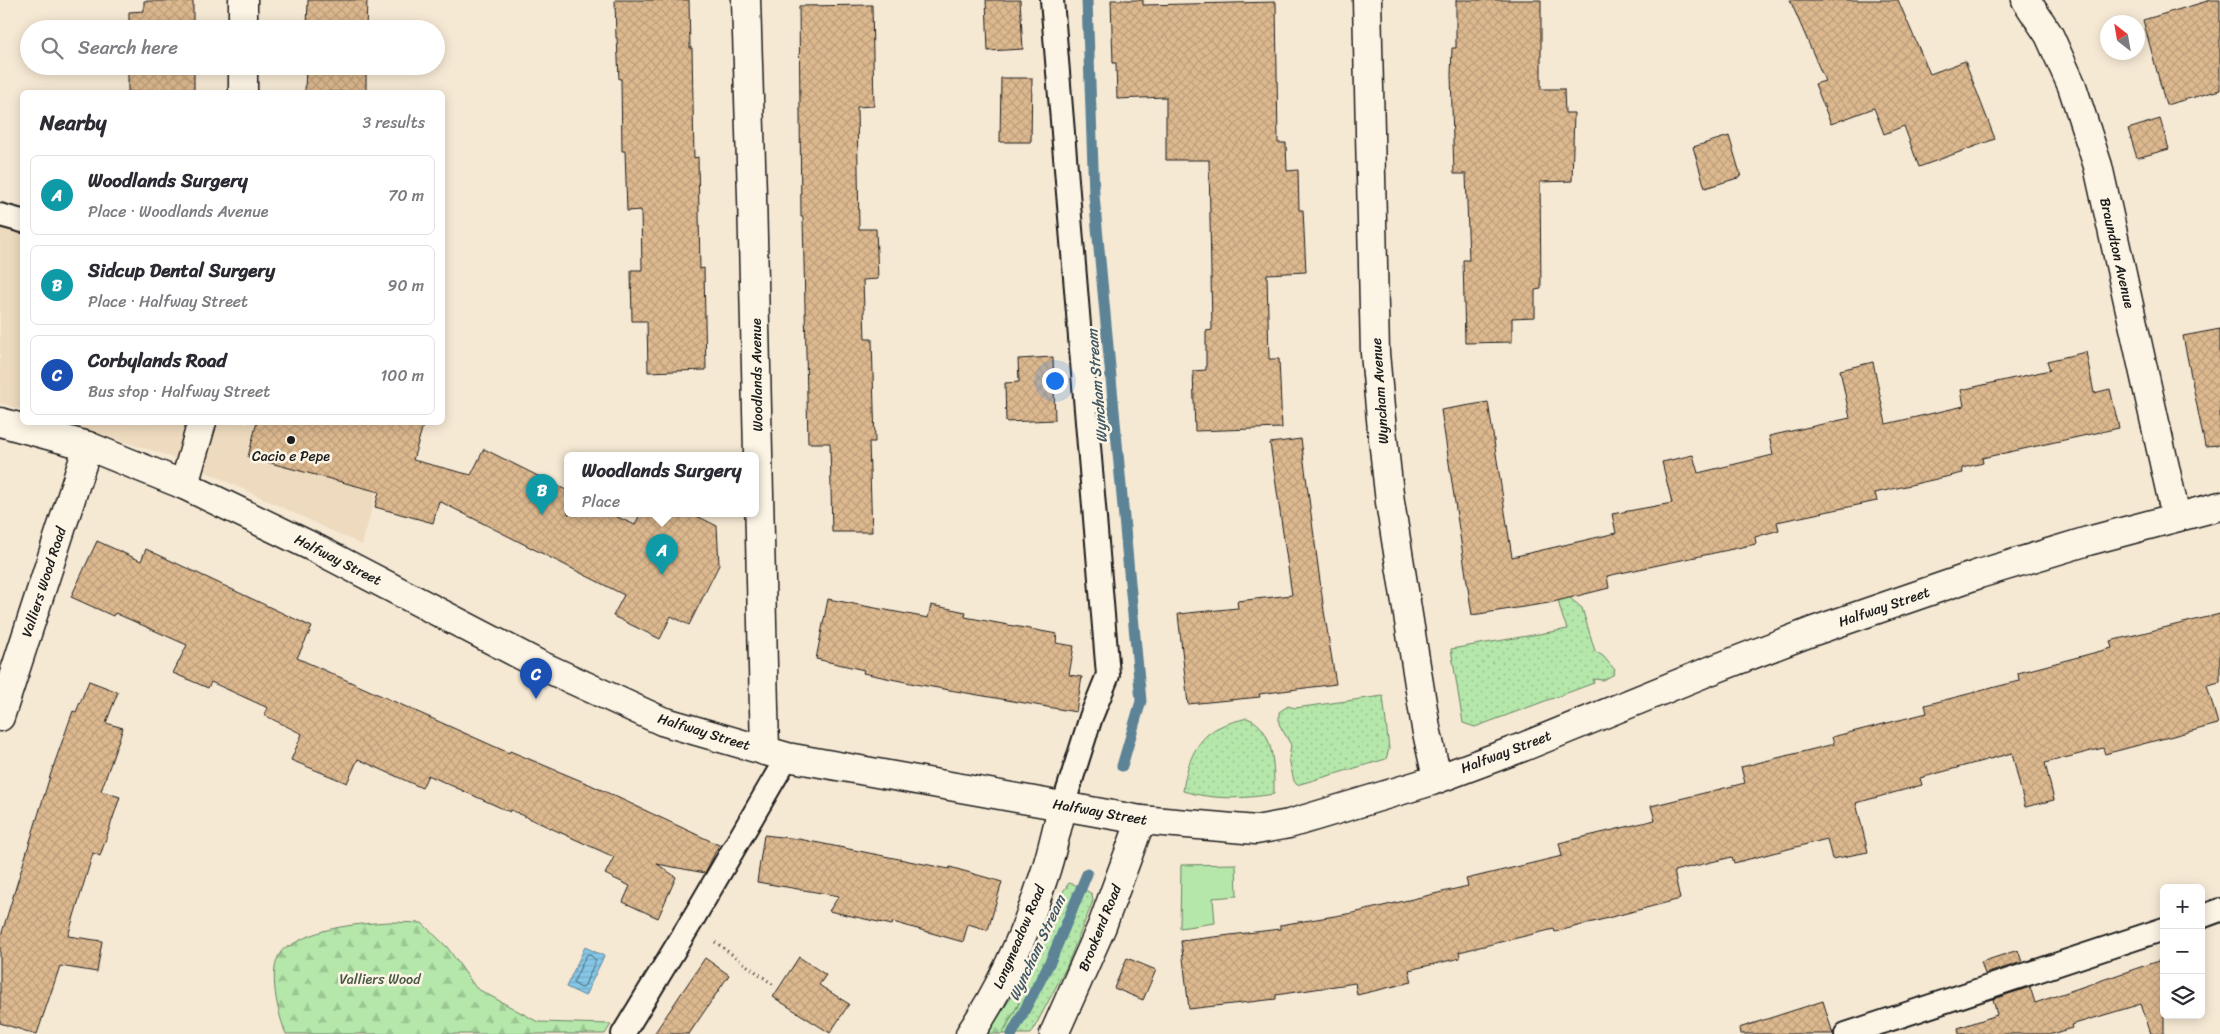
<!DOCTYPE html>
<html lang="en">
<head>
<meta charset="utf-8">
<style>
  body { margin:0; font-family:Sriracha,sans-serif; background:#f2f2f3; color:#2b2b33 }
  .controls { position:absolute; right:15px; bottom:15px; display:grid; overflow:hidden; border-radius:8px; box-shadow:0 2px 12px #0003 }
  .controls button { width:45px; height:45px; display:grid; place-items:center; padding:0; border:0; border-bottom:1px solid #e1e1e2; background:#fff; color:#2b2b33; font:25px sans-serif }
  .compass { position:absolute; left:2100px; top:15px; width:45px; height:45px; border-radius:50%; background:#fff; box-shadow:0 2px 12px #0003; rotate:329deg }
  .you { position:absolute; left:1054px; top:380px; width:18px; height:18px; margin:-12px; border:4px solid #fff; border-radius:50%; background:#1a73e8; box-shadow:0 0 0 8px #1a73e833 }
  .badge { display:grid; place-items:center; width:32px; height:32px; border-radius:50%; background:#1c1c1c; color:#fff; font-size:16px; font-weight:700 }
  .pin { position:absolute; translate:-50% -41px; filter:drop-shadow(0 1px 2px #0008) }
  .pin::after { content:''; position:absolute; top:26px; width:18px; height:15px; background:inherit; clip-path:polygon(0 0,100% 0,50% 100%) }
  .popup { position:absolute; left:564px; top:452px; width:195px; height:65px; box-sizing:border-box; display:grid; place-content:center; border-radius:8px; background:#fff; filter:drop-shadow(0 1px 4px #0005); font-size:16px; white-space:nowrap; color:#7c7c81 }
  .popup b { font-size:19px; color:#2b2b33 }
  .popup::after { content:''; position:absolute; left:50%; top:100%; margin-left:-10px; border:10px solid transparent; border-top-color:#fff }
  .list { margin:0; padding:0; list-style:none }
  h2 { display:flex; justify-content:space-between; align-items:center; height:65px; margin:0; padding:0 20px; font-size:21px }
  h2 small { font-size:16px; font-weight:400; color:#7c7c81 }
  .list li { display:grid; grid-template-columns:32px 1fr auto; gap:15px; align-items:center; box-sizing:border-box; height:80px; margin:0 10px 10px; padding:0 10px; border:1px solid #e1e1e2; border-radius:8px }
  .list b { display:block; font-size:19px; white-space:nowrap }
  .list p { margin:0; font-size:16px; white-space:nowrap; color:#7c7c81 }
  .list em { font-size:16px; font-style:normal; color:#7c7c81 }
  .icon { flex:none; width:28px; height:28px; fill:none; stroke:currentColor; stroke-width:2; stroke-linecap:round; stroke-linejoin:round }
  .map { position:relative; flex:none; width:2220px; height:1034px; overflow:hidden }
  .search { position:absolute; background:#fff; box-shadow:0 2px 12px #0003; left:20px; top:20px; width:425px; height:55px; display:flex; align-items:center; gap:12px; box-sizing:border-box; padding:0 18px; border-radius:28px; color:#7c7c81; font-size:19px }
  .panel { position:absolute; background:#fff; box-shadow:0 2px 12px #0003; left:20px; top:90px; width:425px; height:335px; border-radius:8px }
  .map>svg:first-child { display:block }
  .built { fill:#eedbbf }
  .grass { fill:url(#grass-dots); stroke:#688262 }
  .forest { fill:url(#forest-firs); stroke:#688262 }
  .garden { fill:#b4e7a9; stroke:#688262 }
  .water { fill:url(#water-rules); stroke:#5c8396 }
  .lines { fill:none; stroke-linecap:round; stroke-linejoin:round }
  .shore { stroke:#46606d; stroke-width:1 }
  .stream { stroke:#5c8396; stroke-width:11 }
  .building { fill:url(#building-cross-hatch); stroke:#1c1c1c }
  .service-casing { stroke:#1c1c1c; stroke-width:26 }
  .minor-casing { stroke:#1c1c1c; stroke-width:31 }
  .secondary-casing { stroke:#1c1c1c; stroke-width:31 }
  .path { stroke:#1c1c1c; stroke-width:3; stroke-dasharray:1 4; stroke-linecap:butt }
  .service { stroke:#fcf5e5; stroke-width:22 }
  .minor { stroke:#fcf5e5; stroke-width:28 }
  .secondary { stroke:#fcf5e5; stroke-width:28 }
  .poi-dot { fill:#1c1c1c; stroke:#fcf5e5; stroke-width:2 }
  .labels { text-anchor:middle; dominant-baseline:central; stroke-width:5; stroke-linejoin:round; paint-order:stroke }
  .street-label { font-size:14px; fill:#1c1c1c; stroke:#fcf5e5 }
  .poi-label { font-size:14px; fill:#1c1c1c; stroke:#fcf5e5 }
  .park-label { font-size:14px; fill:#4a5946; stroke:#fcf5e5 }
  .water-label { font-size:15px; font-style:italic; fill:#415863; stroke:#fcf5e5 }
</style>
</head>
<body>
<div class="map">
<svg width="2220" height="1034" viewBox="0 0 2220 1034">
  <defs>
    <pattern id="grass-dots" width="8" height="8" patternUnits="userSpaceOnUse" patternTransform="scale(1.25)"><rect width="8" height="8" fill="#b4e7a9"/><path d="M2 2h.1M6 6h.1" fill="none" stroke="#9ac691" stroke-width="1.8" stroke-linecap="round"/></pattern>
    <pattern id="forest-firs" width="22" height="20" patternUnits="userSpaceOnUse" patternTransform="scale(1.25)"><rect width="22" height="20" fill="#b4e7a9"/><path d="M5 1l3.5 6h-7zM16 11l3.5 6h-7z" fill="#9ac691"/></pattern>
    <pattern id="water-rules" width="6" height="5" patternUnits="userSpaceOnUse" patternTransform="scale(1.25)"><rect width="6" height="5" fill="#86c7e7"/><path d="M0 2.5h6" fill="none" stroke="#73aac6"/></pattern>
    <pattern id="building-cross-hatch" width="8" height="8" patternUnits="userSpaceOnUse" patternTransform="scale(1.25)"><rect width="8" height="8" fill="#ddb98f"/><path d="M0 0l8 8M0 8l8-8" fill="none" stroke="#bd9e7b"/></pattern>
  </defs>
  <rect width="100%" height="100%" fill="#f6e9d4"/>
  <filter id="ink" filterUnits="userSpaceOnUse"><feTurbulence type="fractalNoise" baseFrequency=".02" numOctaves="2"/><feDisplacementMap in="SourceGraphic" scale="10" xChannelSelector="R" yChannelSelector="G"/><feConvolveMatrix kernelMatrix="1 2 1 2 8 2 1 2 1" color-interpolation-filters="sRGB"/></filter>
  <g filter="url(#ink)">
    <g class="built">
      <path d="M 0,203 L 22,208 L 22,410 L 0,403 Z"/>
      <path d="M 62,423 L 395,423 L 362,545 L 202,470 L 160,453 Z"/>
    </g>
    <g class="grass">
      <path d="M 1566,586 L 1570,598 L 1582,608 L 1595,651 L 1603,656 L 1615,670 L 1613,675 L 1603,680 L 1593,679 L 1594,683 L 1475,727 L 1463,723 L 1451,649 L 1568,629 C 1564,624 1559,606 1558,598 Z"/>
      <path d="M 1383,696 L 1389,749 L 1386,759 L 1297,785 L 1294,781 L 1289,759 L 1291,745 L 1279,724 L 1279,712 L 1288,706 L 1295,708 Z"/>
      <path d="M 1247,718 C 1275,727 1274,769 1274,794 C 1243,799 1214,800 1183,791 C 1186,768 1194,740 1217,728 C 1226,723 1237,721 1247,718 Z"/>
      <path d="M 1069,883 L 1079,886 L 1092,894 L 1093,901 L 1066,968 L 1031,1034 L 1002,1034 L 1019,1003 L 1014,993 L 1032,963 L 1060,896 Z"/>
    </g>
    <g class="forest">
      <path d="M 390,922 L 422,923 L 447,947 L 476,988 L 538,1022 L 611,1024 L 605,1034 L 286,1034 C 278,1014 267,970 281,952 C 283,948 290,946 293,944 C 323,926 357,924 390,922 Z"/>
      <path d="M 1014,993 L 1019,1003 L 1002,1034 L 987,1034 Z"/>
    </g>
    <path class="garden" d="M 1236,864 L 1237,896 L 1213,898 L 1215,923 L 1180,928 L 1181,865 Z"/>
    <path class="water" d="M 585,947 L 604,956 L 585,996 L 566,987 Z"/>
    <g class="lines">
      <path class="shore" d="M 589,954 L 596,960 L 584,987 L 581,988 L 573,983 L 586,956 Z"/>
      <g class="stream">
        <path d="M 1087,0 L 1094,195 L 1141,701 L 1122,766"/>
        <path d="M 1012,1034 L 1051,960 L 1087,874"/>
      </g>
    </g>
    <g class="building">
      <path d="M 308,0 L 367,0 L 366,29 L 307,29 Z"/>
      <path d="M 615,0 L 689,0 L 690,48 L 692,48 L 694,158 L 698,157 L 700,269 L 704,268 L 706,370 L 648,372 L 647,321 L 632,321 L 631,270 L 642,270 L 641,210 L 627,211 L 625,151 L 622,151 L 621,79 L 619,79 L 617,38 L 616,38 Z"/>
      <path d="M 986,0 L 1020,0 L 1023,49 L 988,51 Z"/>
      <path d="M 1111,0 L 1143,0 L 1143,5 L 1276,2 L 1278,143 L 1286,143 L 1287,171 L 1298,170 L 1299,210 L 1303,210 L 1306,272 L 1267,274 L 1269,359 L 1279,359 L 1282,428 L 1195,431 L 1193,371 L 1206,370 L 1206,331 L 1212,330 L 1209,160 L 1166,160 L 1166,97 L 1117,99 L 1116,63 L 1113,63 Z"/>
      <path d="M 1456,0 L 1541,0 L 1541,89 L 1564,89 L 1565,113 L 1574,113 L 1572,181 L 1540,182 L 1541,289 L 1535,290 L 1535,317 L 1512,318 L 1512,342 L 1465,343 L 1463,260 L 1469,260 L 1466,174 L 1454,174 L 1451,74 L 1452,48 L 1456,48 Z"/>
      <path d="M 1790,0 L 1898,0 L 1930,74 L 1965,61 L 1995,139 L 1919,167 L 1904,126 L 1884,134 L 1874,108 L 1831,124 L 1815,84 L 1825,81 Z"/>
      <path d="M 2211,0 L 2220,0 L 2220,90 L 2166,105 L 2143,20 Z"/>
      <path d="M 144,1 L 193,1 L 193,29 L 129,29 L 129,12 L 144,11 Z"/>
      <path d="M 872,5 L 874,106 L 857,107 L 859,229 L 876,229 L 878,279 L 863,280 L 865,339 L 872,339 L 875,442 L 869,442 L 872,532 L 832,532 L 830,443 L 808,443 L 803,217 L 801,217 L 799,6 Z"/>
      <rect x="128" y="66" width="66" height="26"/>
      <path d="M 306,66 L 366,66 L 366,92 L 305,92 Z"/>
      <path d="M 1001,78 L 1032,78 L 1031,142 L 1000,142 Z"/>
      <path d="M 2160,119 L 2169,149 L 2137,158 L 2128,129 Z"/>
      <path d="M 1729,136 L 1741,177 L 1705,188 L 1693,147 Z"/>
      <path d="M 2220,329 L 2220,445 L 2205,446 L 2183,336 Z"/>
      <path d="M 2086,352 L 2094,393 L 2110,389 L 2119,428 L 1982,458 L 1983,463 L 1962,468 L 1963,473 L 1875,493 L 1877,501 L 1777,522 L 1779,530 L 1755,537 L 1756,544 L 1607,576 L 1609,588 L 1549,603 L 1472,615 L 1441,410 L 1488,402 L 1512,557 L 1616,533 L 1612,514 L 1672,503 L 1662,462 L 1693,455 L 1698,473 L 1773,455 L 1769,436 L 1850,418 L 1840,370 L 1873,362 L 1886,424 L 1964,406 L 1961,390 L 2050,370 L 2047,361 Z"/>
      <path d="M 1053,357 L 1055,420 L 1006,422 L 1005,383 L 1019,382 L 1018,359 Z"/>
      <path d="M 257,422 L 424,422 L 413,460 L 471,475 L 484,449 L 568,491 L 568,514 L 611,514 L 635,525 L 640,514 L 693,514 L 717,526 L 719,565 L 689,625 L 671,616 L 660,639 L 613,616 L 624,595 L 439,501 L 433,523 L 375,507 L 379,492 L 248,457 Z"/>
      <path d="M 1301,439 L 1324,611 L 1336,684 L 1259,694 L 1260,697 L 1188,704 L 1178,614 L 1238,608 L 1237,601 L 1292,595 L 1270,443 Z"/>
      <path d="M 97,541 L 141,561 L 146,549 L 312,627 L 297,658 L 509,753 L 510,751 L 591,785 L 719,845 L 705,873 L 657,864 L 676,877 L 658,918 L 623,902 L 630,886 L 605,874 L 614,857 L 511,810 L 510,812 L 428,775 L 422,788 L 358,759 L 347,783 L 291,760 L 302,734 L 264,715 L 268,708 L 211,682 L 208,688 L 173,673 L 187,645 L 115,613 L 113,616 L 71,597 Z"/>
      <path d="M 828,599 L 928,618 L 931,605 L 966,612 L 965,617 L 1057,634 L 1056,643 L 1074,646 L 1069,675 L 1082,677 L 1076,712 L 915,684 L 863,673 L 864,670 L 816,659 Z"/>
      <path d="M 2220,614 L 2220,682 L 2207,685 L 2218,724 L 2105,754 L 2103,748 L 2045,763 L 2054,800 L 2025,807 L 2012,753 L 1920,778 L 1922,785 L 1856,803 L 1868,852 L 1832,859 L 1827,839 L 1734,863 L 1732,857 L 1674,871 L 1680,899 L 1555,932 L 1554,929 L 1459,952 L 1460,958 L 1409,970 L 1412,982 L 1357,995 L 1355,983 L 1276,995 L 1276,999 L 1189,1009 L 1181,941 L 1280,929 L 1280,925 L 1353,913 L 1468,886 L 1466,879 L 1562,856 L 1559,843 L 1655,820 L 1651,806 L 1745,783 L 1741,767 L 1834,744 L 1832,737 L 1927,713 L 1925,705 L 2019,681 L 2018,673 L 2112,648 L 2110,641 Z"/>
      <path d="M 89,681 L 118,692 L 106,723 L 123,728 L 101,791 L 120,797 L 100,856 L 93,853 L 68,936 L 102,941 L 97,972 L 60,966 L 37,1034 L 35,1034 L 0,1023 L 0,939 L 51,773 L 73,711 L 76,712 Z"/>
      <path d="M 764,835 L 799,839 L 949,869 L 950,867 L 1002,882 L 988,930 L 968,924 L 963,942 L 893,922 L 892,925 L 829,911 L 839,896 L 757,882 Z"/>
      <path d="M 2018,950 L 2022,962 L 1985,974 L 1981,962 Z"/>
      <path d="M 799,957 L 826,975 L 819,985 L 849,1004 L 830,1033 L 773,997 Z"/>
      <path d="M 705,958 L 729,975 L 689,1034 L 654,1034 Z"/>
      <path d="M 1127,958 L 1156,970 L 1143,1000 L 1114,988 Z"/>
      <path d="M 2164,959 L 2164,1034 L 2151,1034 L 2141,1004 L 2071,1025 L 2072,1028 L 2053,1034 L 1959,1034 L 1958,1028 L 1997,1015 L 1993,999 L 2030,987 L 2035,1003 Z"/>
      <path d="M 1823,1001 L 1833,1034 L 1740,1034 L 1739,1028 Z"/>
    </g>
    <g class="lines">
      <g class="service-casing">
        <g id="service">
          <path d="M 1052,0 L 1108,675 L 1091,717 L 1063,806"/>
          <path d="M 0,215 L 22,221"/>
          <path d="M 2201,917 L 2220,910"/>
          <path d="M 623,1034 L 690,924 L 787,757"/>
          <path d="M 1846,1034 L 2164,929"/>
        </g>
      </g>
      <g class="minor-casing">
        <g id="minor">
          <path d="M 243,0 L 243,29"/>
          <path d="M 746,0 L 752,196 L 765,751"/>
          <path d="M 1367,0 L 1375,353 L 1382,430 L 1390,502 L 1426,728 L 1437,778"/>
          <path d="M 2026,0 L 2049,35 L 2072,86 L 2098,166 L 2176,517"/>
          <path d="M 243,66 L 243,92"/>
          <path d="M 184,485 L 202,422"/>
          <path d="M 0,717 L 88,446"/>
          <path d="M 970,1034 C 1003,985 1026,932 1044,876 C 1052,853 1056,829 1063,806"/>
          <path d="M 1054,1034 L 1102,926 L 1141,820"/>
        </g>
      </g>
      <g class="secondary-casing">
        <path id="secondary" d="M 0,422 L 88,446 L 184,485 L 319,550 L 538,664 L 662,721 L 787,757 L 1141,820 L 1256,830 L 1289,824 L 1432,781 L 1523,747 L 1707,672 L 1811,632 L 1979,574 L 2088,541 L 2220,506"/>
      </g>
      <path class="path" d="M 715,942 L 775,986"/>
      <use href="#service" class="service"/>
      <use href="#minor" class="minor"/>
      <use href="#secondary" class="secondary"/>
    </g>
  </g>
  <circle class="poi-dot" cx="291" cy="440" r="5"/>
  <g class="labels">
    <g class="street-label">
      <text transform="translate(2117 253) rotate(77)">Braundton Avenue</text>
      <text transform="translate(757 375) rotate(-91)">Woodlands Avenue</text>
      <text transform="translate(1380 391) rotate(-94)">Wyncham Avenue</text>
      <text transform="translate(338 560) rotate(27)">Halfway Street</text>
      <text transform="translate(44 582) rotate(-72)">Valliers Wood Road</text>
      <text transform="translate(1884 607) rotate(-19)">Halfway Street</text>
      <text transform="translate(704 732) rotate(17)">Halfway Street</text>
      <text transform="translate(1506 752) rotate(-21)">Halfway Street</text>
      <text transform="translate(1100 812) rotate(10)">Halfway Street</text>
      <text transform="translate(1100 928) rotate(-68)">Brookend Road</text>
      <text transform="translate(1019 937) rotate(-67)">Longmeadow Road</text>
    </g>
    <g class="poi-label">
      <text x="291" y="456">Cacio e Pepe</text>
    </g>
    <g class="park-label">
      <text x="380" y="979">Valliers Wood</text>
    </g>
    <g class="water-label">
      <text transform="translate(1097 386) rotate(-95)">Wyncham Stream</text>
      <text transform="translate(1037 948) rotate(-65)">Wyncham Stream</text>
    </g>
  </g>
</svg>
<div class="controls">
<button>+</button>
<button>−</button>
<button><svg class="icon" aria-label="layers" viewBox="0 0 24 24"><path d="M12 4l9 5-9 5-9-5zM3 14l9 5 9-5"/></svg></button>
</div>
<svg class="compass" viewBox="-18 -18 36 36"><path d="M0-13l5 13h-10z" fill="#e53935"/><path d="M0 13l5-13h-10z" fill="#7c7c81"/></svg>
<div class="you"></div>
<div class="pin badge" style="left:662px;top:575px;background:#0f9aa8">A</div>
<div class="popup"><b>Woodlands Surgery</b>Place</div>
<div class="pin badge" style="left:542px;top:515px;background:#0f9aa8">B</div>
<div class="pin badge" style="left:536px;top:699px;background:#1a4fb4">C</div>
<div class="search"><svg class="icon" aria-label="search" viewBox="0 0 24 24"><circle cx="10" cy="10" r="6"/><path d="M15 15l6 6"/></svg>Search here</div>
<section class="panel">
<h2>Nearby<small>3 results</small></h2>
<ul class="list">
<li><span class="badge" style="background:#0f9aa8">A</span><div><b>Woodlands Surgery</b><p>Place · Woodlands Avenue</p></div><em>70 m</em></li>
<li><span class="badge" style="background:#0f9aa8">B</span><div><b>Sidcup Dental Surgery</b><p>Place · Halfway Street</p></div><em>90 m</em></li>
<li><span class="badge" style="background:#1a4fb4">C</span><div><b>Corbylands Road</b><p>Bus stop · Halfway Street</p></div><em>100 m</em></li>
</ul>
</section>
</div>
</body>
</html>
